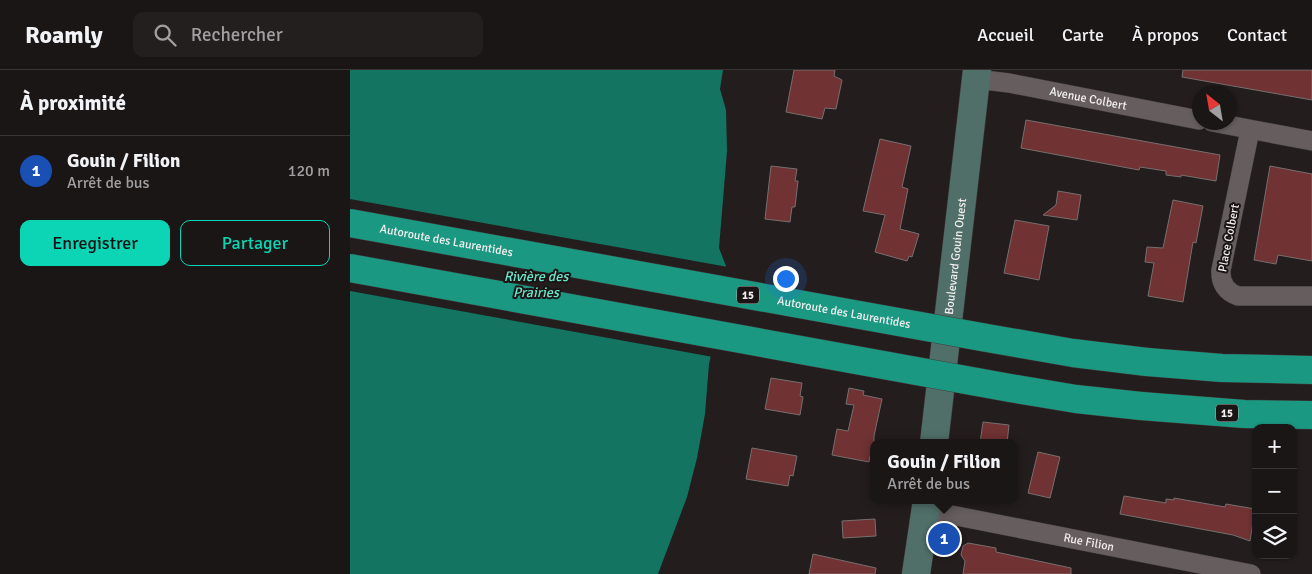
<!DOCTYPE html>
<html lang="fr">
<head>
<meta charset="utf-8">
<style>
  body { margin:0; font-family:Signika,sans-serif; background:#241f1f; color:#f1f3f6 }
  .controls { position:absolute; right:15px; bottom:15px; display:grid; overflow:hidden; border-radius:10px; box-shadow:0 1px 4px #0004 }
  .controls button { width:45px; height:45px; display:grid; place-items:center; padding:0; border:0; border-bottom:1px solid #393535; background:#1b1616; color:#f1f3f6; font:25px sans-serif }
  .compass { position:absolute; left:842px; top:15px; width:45px; height:45px; border-radius:50%; background:#1b1616; box-shadow:0 1px 4px #0004; rotate:329deg }
  .you { position:absolute; left:435px; top:208px; width:18px; height:18px; margin:-12px; border:4px solid #fff; border-radius:50%; background:#1a73e8; box-shadow:0 0 0 8px #1a73e833 }
  .badge { display:grid; place-items:center; width:32px; height:32px; border-radius:50%; background:#0bd5b5; color:#fff; font-size:16px; font-weight:700 }
  .pin { position:absolute; translate:-50% -50%; border:2px solid #fff; box-shadow:0 1px 5px #0006 }
  .popup { position:absolute; left:520px; top:369px; width:148px; height:65px; box-sizing:border-box; display:grid; place-content:center; border-radius:10px; background:#1b1616; filter:drop-shadow(0 1px 4px #0005); font-size:16px; white-space:nowrap; color:#a09fa1 }
  .popup b { font-size:19px; color:#f1f3f6 }
  .popup::after { content:''; position:absolute; left:50%; top:100%; margin-left:-10px; border:10px solid transparent; border-top-color:#1b1616 }
  .list { margin:0; padding:0; list-style:none }
  h2 { display:flex; justify-content:space-between; align-items:center; height:65px; margin:0; padding:0 20px; font-size:21px }
  h2 small { font-size:16px; font-weight:400; color:#a09fa1 }
  .list li { display:grid; grid-template-columns:32px 1fr auto; gap:15px; align-items:center; box-sizing:border-box; height:70px; padding:0 20px; border-top:1px solid #393535 }
  .list b { display:block; font-size:19px; white-space:nowrap }
  .list p { margin:0; font-size:16px; white-space:nowrap; color:#a09fa1 }
  .list em { font-size:16px; font-style:normal; color:#a09fa1 }
  .actions { display:flex; gap:10px; padding:15px 20px }
  .actions a { flex:1; padding:11px 0; border:1px solid #0bd5b5; border-radius:10px; text-align:center; font-size:18px; color:#0bd5b5 }
  .actions .main { background:#0bd5b5; color:#111 }
  .icon { flex:none; width:28px; height:28px; fill:none; stroke:currentColor; stroke-width:2; stroke-linecap:round; stroke-linejoin:round }
  .map { position:relative; flex:none; width:962px; height:504px; overflow:hidden }
  header { display:flex; align-items:center; gap:30px; box-sizing:border-box; height:70px; padding:0 25px; background:#1b1616; border-bottom:1px solid #393535 }
  header strong { font-size:24px }
  nav { display:flex; gap:28px; margin-inline-start:auto; font-size:18px }
  .search { width:350px; height:45px; background:#241f1f; display:flex; align-items:center; gap:12px; box-sizing:border-box; padding:0 18px; border-radius:10px; color:#a09fa1; font-size:19px }
  main { display:flex }
  aside { flex:1; background:#1b1616 }
  .map>svg:first-child { display:block }
  .water { fill:#137462 }
  .pier { fill:#241d1d }
  .building { fill:#703233; stroke:#776f6f }
  .lines { fill:none; stroke-linecap:round; stroke-linejoin:round }
  .street-casing { stroke:#403b3a; stroke-width:20 }
  .secondary-casing { stroke:#403b3a; stroke-width:29 }
  .highway-casing { stroke:#403b3a; stroke-width:29 }
  .street { stroke:#665e5e; stroke-width:19 }
  .secondary { stroke:#506f69; stroke-width:28 }
  .highway { stroke:#1b9882; stroke-width:28 }
  .highway-bridge-casing { stroke:#403b3a; stroke-width:29; stroke-linecap:butt }
  .highway-bridge { stroke:#1b9882; stroke-width:28 }
  .labels { text-anchor:middle; dominant-baseline:central; stroke-width:4; stroke-linejoin:round; paint-order:stroke }
  .shield { fill:#1b1414; stroke:#b2adad; stroke-width:1 }
  .shield-label { font-size:11px; font-weight:bold; fill:#f3efee }
  .street-label { font-size:12px; fill:#f3efee; stroke:#1b1414 }
  .water-label { font-size:14px; font-style:italic; fill:#6ae6cb; stroke:#1b1414 }
</style>
</head>
<body>
<header>
<strong>Roamly</strong>
<div class="search"><svg class="icon" aria-label="search" viewBox="0 0 24 24"><circle cx="10" cy="10" r="6"/><path d="M15 15l6 6"/></svg>Rechercher</div>
<nav><a>Accueil</a><a>Carte</a><a>À propos</a><a>Contact</a></nav>
</header>
<main>
<aside>
<h2>À proximité<small></small></h2>
<ul class="list">
<li><span class="badge" style="background:#1a4fb4">1</span><div><b>Gouin / Filion</b><p>Arrêt de bus</p></div><em>120 m</em></li>
</ul>
<div class="actions"><a class="main">Enregistrer</a><a>Partager</a></div>
</aside>
<div class="map">
<svg width="962" height="504" viewBox="0 0 962 504">
  <rect width="100%" height="100%" fill="#241d1d"/>
  <path class="water" d="M 0,0 L 373,0 L 370,19 L 376,40 L 377,81 L 369,178 L 376,196 L 368,254 L 359,294 L 355,344 L 347,388 L 337,427 L 308,504 L 0,504 Z"/>
  <path class="pier" d="M 0,129 L 378,197 L 371,255 L 363,287 L 0,221 Z"/>
  <g class="building">
    <path d="M 444,0 L 485,0 L 484,6 L 492,10 L 486,39 L 475,38 L 472,49 L 436,42 Z"/>
    <path d="M 833,0 L 962,0 L 962,30 L 832,7 Z"/>
    <path d="M 676,50 L 870,85 L 866,111 L 831,105 L 831,107 L 816,105 L 816,101 L 790,97 L 789,100 L 671,78 Z"/>
    <path d="M 530,69 L 561,76 L 552,117 L 558,119 L 550,159 L 569,164 L 562,187 L 559,186 L 557,191 L 525,182 L 535,145 L 513,141 Z"/>
    <path d="M 421,96 L 447,99 L 445,111 L 448,111 L 445,137 L 442,137 L 440,152 L 415,149 Z"/>
    <path d="M 920,96 L 962,104 L 962,191 L 928,185 L 926,194 L 904,190 Z"/>
    <path d="M 708,121 L 731,125 L 727,150 L 693,145 L 706,135 Z"/>
    <path d="M 823,130 L 853,136 L 846,173 L 843,172 L 833,232 L 798,226 L 804,193 L 795,192 L 797,177 L 813,178 Z"/>
    <path d="M 665,150 L 699,156 L 689,210 L 654,203 Z"/>
    <path d="M 421,308 L 452,313 L 450,326 L 453,327 L 450,345 L 415,339 Z"/>
    <path d="M 499,318 L 514,321 L 513,325 L 532,329 L 524,366 L 524,387 L 520,386 L 519,392 L 482,385 L 487,359 L 498,361 L 504,335 L 496,334 Z"/>
    <path d="M 633,352 L 659,355 L 657,373 L 630,373 Z"/>
    <path d="M 402,378 L 447,386 L 443,406 L 440,405 L 438,416 L 396,409 Z"/>
    <path d="M 688,382 L 710,387 L 700,428 L 678,423 Z"/>
    <path d="M 774,426 L 816,433 L 816,429 L 824,430 L 824,428 L 875,437 L 876,434 L 905,439 L 900,471 L 883,465 L 770,444 Z"/>
    <path d="M 525,449 L 526,466 L 493,468 L 492,451 Z"/>
    <path d="M 618,473 L 646,478 L 646,482 L 721,498 L 721,504 L 613,504 L 615,491 L 611,485 L 613,476 Z"/>
    <path d="M 463,484 L 526,498 L 525,504 L 459,504 Z"/>
  </g>
  <g class="lines">
    <g class="street-casing">
      <g id="street">
        <path id="s1" d="M 626,9 L 659,13 L 849,50"/>
        <path d="M 862,52 L 962,71"/>
        <path d="M 900,60 L 871,200 C 870,213 876,222 888,226 L 962,226"/>
        <path id="s2" d="M 576,440 L 901,504"/>
      </g>
    </g>
    <g class="secondary-casing">
      <g id="secondary">
        <path id="s3" d="M 584,373 L 627,0"/>
        <path d="M 566,504 L 577,430"/>
      </g>
    </g>
    <g class="highway-casing">
      <g id="highway">
        <path d="M 797,292 L 872,298 L 962,300"/>
        <path d="M 791,336 L 894,344 L 962,345"/>
      </g>
    </g>
    <use href="#street" class="street"/>
    <use href="#secondary" class="secondary"/>
    <use href="#highway" class="highway"/>
    <g class="highway-bridge-casing">
      <g id="highway-bridge">
        <path id="s4" d="M 0,153 L 637,268 L 723,283 L 797,292"/>
        <path d="M 0,198 L 660,318 L 726,329 L 791,336"/>
      </g>
    </g>
    <use href="#highway-bridge" class="highway-bridge"/>
  </g>
  <g class="labels">
    <g class="shield">
      <rect x="387" y="216.5" width="22" height="17" rx="4"/>
      <rect x="866" y="334.5" width="22" height="17" rx="4"/>
    </g>
    <g class="shield-label">
      <text x="398" y="225">15</text>
      <text x="877" y="343">15</text>
    </g>
    <g class="street-label">
      <text stroke="none"><textPath href="#s1" startOffset="114">Avenue Colbert</textPath></text>
      <text transform="translate(879 168) rotate(-79)">Place Colbert</text>
      <text stroke="none"><textPath href="#s4" startOffset="98">Autoroute des Laurentides</textPath></text>
      <text stroke="none"><textPath href="#s3" startOffset="188">Boulevard Gouin Ouest</textPath></text>
      <text stroke="none"><textPath href="#s4" startOffset="502">Autoroute des Laurentides</textPath></text>
      <text stroke="none"><textPath href="#s2" startOffset="166">Rue Filion</textPath></text>
    </g>
    <g class="water-label">
      <text x="186" y="206">Rivière des<tspan x="186" dy="16">Prairies</tspan></text>
    </g>
  </g>
</svg>
<div class="controls">
<button>+</button>
<button>−</button>
<button><svg class="icon" aria-label="layers" viewBox="0 0 24 24"><path d="M12 4l9 5-9 5-9-5zM3 14l9 5 9-5"/></svg></button>
</div>
<svg class="compass" viewBox="-18 -18 36 36"><path d="M0-13l5 13h-10z" fill="#e53935"/><path d="M0 13l5-13h-10z" fill="#a09fa1"/></svg>
<div class="you"></div>
<div class="pin badge" style="left:594px;top:469px;background:#1a4fb4">1</div>
<div class="popup"><b>Gouin / Filion</b>Arrêt de bus</div>
</div>
</main>
</body>
</html>
